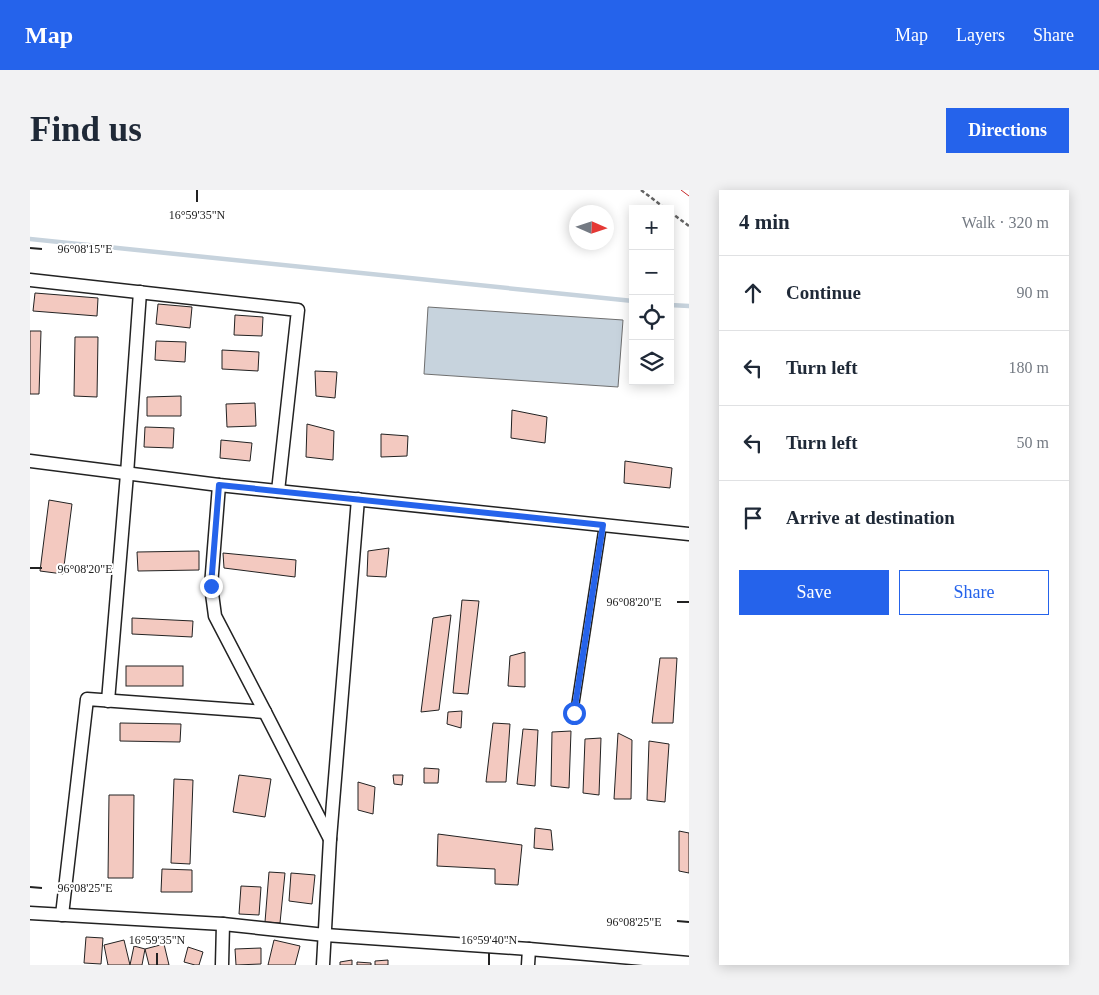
<!DOCTYPE html>
<html lang="en">
<head>
<meta charset="utf-8">
<style>
  body { margin:0; font-family:Georgia,serif; background:#f2f2f3; color:#1f2937 }
  .controls { position:absolute; right:15px; top:15px; display:grid; overflow:hidden; border-radius:0px; box-shadow:0 2px 12px #0003 }
  .controls button { width:45px; height:45px; display:grid; place-items:center; padding:0; border:0; border-bottom:1px solid #e0e1e3; background:#fff; color:#1f2937; font:25px sans-serif }
  .compass { position:absolute; left:539px; top:15px; width:45px; height:45px; border-radius:50%; background:#fff; box-shadow:0 2px 12px #0003; rotate:93deg }
  .stop { position:absolute; width:15px; height:15px; margin:-11px; border:4px solid #2563eb; border-radius:50%; background:#fff }
  .stop.end { background:#2563eb; border-color:#fff; box-shadow:0 1px 5px #0008 }
  .list { margin:0; padding:0; list-style:none }
  h2 { display:flex; justify-content:space-between; align-items:center; height:65px; margin:0; padding:0 20px; font-size:21px }
  h2 small { font-size:16px; font-weight:400; color:#747a83 }
  .list li { display:grid; grid-template-columns:32px 1fr auto; gap:15px; align-items:center; box-sizing:border-box; height:75px; padding:0 20px; border-top:1px solid #e0e1e3 }
  .list b { display:block; font-size:19px; white-space:nowrap }
  .list em { font-size:16px; font-style:normal; color:#747a83 }
  .actions { display:flex; gap:10px; padding:15px 20px }
  .actions a { flex:1; padding:11px 0; border:1px solid #2563eb; border-radius:0px; text-align:center; font-size:18px; color:#2563eb }
  .actions .main { background:#2563eb; color:#fff }
  .icon { flex:none; width:28px; height:28px; fill:none; stroke:currentColor; stroke-width:2; stroke-linecap:round; stroke-linejoin:round }
  .map { position:relative; flex:none; width:659px; height:775px; overflow:hidden; border-radius:0px }
  header { display:flex; align-items:center; gap:30px; box-sizing:border-box; height:70px; padding:0 25px; background:#2563eb; color:#fff }
  header strong { font-size:24px }
  nav { display:flex; gap:28px; margin-inline-start:auto; font-size:18px }
  .intro { display:flex; align-items:center; justify-content:space-between; box-sizing:border-box; height:120px; padding:0 30px }
  h1 { margin:0; font-size:35px }
  .button { padding:12px 22px; border-radius:0px; background:#2563eb; color:#fff; font-size:18px; font-weight:700 }
  main { display:flex; gap:30px; padding:0 30px }
  aside { flex:1; background:#fff; border-radius:0px; box-shadow:0 2px 12px #0003 }
  .map>svg:first-child { display:block }
  .water { fill:#c7d3dd; stroke:#6f6f6f }
  .lines { fill:none; stroke-linecap:round; stroke-linejoin:round }
  .stream { stroke:#c7d3dd; stroke-width:4.5 }
  .building { fill:#f3c9c0; stroke:#222 }
  .lane-casing { stroke:#222; stroke-width:9 }
  .street-casing { stroke:#222; stroke-width:15 }
  .path { stroke:#646464; stroke-width:2.5; stroke-dasharray:4 2.5; stroke-linecap:butt }
  .lane { stroke:#fff; stroke-width:6 }
  .street { stroke:#fff; stroke-width:12 }
  .power { stroke:#c62828; stroke-width:1; stroke-dasharray:18 4 2.5 4; stroke-linecap:butt }
  .route { stroke:#2563eb; stroke-width:6 }
  .ticks { fill:none; stroke:#222; stroke-width:2 }
  .ticks-label { font-size:12px; text-anchor:middle; fill:#222; stroke:#fff; stroke-width:4; stroke-linejoin:round; paint-order:stroke }
</style>
</head>
<body>
<header>
<strong>Map</strong>
<nav><a>Map</a><a>Layers</a><a>Share</a></nav>
</header>
<div class="intro"><h1>Find us</h1><a class="button">Directions</a></div>
<main>
<div class="map">
<svg width="659" height="775" viewBox="0 0 659 775">
  <rect width="100%" height="100%" fill="#fff"/>
  <path class="water" d="M 398,117 L 593,130 L 588,197 L 394,184 Z"/>
  <g class="lines">
    <g class="stream">
      <path d="M 0,49 L 603,111"/>
      <path d="M 640,115 L 659,116"/>
    </g>
  </g>
  <g class="building">
    <path d="M 5,103 L 68,108 L 67,126 L 3,121 Z"/>
    <path d="M 128,114 L 162,117 L 160,138 L 126,134 Z"/>
    <path d="M 205,125 L 233,127 L 232,146 L 204,145 Z"/>
    <path d="M 0,141 L 11,141 L 9,204 L 0,204 Z"/>
    <path d="M 45,147 L 68,147 L 67,207 L 44,206 Z"/>
    <path d="M 126,151 L 156,152 L 155,172 L 125,170 Z"/>
    <path d="M 192,160 L 229,162 L 228,181 L 192,179 Z"/>
    <path d="M 285,181 L 307,182 L 305,208 L 286,206 Z"/>
    <path d="M 151,206 L 151,226 L 117,226 L 117,207 Z"/>
    <path d="M 225,213 L 226,236 L 197,237 L 196,214 Z"/>
    <path d="M 482,220 L 517,227 L 515,253 L 481,248 Z"/>
    <path d="M 277,234 L 304,241 L 303,270 L 276,267 Z"/>
    <path d="M 115,237 L 144,238 L 143,258 L 114,257 Z"/>
    <path d="M 351,244 L 378,246 L 377,266 L 351,267 Z"/>
    <path d="M 191,250 L 222,253 L 220,271 L 190,268 Z"/>
    <path d="M 595,271 L 642,278 L 640,298 L 594,293 Z"/>
    <path d="M 19,310 L 42,314 L 33,384 L 10,381 Z"/>
    <path d="M 359,358 L 356,387 L 337,386 L 338,361 Z"/>
    <path d="M 169,361 L 169,380 L 108,381 L 107,362 Z"/>
    <path d="M 193,363 L 266,370 L 265,387 L 194,378 Z"/>
    <path d="M 432,410 L 449,411 L 438,504 L 423,503 Z"/>
    <path d="M 421,425 L 409,520 L 391,522 L 403,428 Z"/>
    <path d="M 102,428 L 163,431 L 162,447 L 102,444 Z"/>
    <path d="M 495,462 L 495,497 L 478,496 L 480,466 Z"/>
    <path d="M 630,468 L 647,468 L 643,533 L 622,533 Z"/>
    <rect x="96" y="476" width="57" height="20"/>
    <path d="M 432,521 L 431,538 L 417,534 L 418,522 Z"/>
    <path d="M 90,533 L 151,534 L 150,552 L 90,551 Z"/>
    <path d="M 463,533 L 480,534 L 476,592 L 456,592 Z"/>
    <path d="M 493,539 L 508,540 L 505,596 L 487,594 Z"/>
    <path d="M 541,541 L 539,598 L 521,596 L 522,542 Z"/>
    <path d="M 588,543 L 602,550 L 601,609 L 584,609 Z"/>
    <path d="M 571,548 L 569,605 L 553,603 L 555,549 Z"/>
    <path d="M 619,551 L 639,554 L 635,612 L 617,610 Z"/>
    <path d="M 394,578 L 409,579 L 408,593 L 394,593 Z"/>
    <path d="M 209,585 L 241,589 L 235,627 L 203,622 Z"/>
    <path d="M 363,585 L 373,585 L 372,595 L 364,594 Z"/>
    <path d="M 144,589 L 163,590 L 160,674 L 141,673 Z"/>
    <path d="M 328,592 L 345,597 L 343,624 L 328,620 Z"/>
    <path d="M 79,605 L 104,605 L 103,688 L 78,688 Z"/>
    <path d="M 505,638 L 521,640 L 523,660 L 504,658 Z"/>
    <path d="M 649,641 L 659,643 L 659,683 L 649,681 Z"/>
    <path d="M 408,644 L 492,655 L 488,695 L 465,694 L 465,679 L 407,676 Z"/>
    <path d="M 132,679 L 162,680 L 162,702 L 131,702 Z"/>
    <path d="M 239,682 L 255,683 L 250,733 L 235,732 Z"/>
    <path d="M 261,683 L 285,685 L 282,714 L 259,711 Z"/>
    <path d="M 211,696 L 231,697 L 229,725 L 209,724 Z"/>
    <path d="M 56,747 L 73,748 L 71,774 L 54,773 Z"/>
    <path d="M 94,750 L 100,775 L 78,775 L 74,755 Z"/>
    <path d="M 244,750 L 270,756 L 265,775 L 238,775 Z"/>
    <path d="M 134,754 L 139,775 L 119,775 L 115,759 Z"/>
    <path d="M 104,756 L 115,759 L 112,775 L 100,775 Z"/>
    <path d="M 158,757 L 173,762 L 169,775 L 165,775 L 154,772 Z"/>
    <path d="M 231,758 L 231,774 L 206,775 L 205,759 Z"/>
    <path d="M 322,770 L 322,775 L 310,775 L 310,772 Z"/>
    <path d="M 358,770 L 358,775 L 345,775 L 345,771 Z"/>
    <path d="M 327,772 L 341,773 L 341,775 L 327,775 Z"/>
  </g>
  <g class="lines">
    <g class="lane-casing">
      <path id="lane" d="M 544,523 L 573,335"/>
    </g>
    <g class="street-casing">
      <g id="street">
        <path d="M 0,90 L 268,120 L 248,301"/>
        <path d="M 0,271 L 189,295 L 659,344"/>
        <path d="M 189,295 L 181,396 L 185,426 L 235,522 L 300,649"/>
        <path d="M 78,511 L 97,284 L 110,102"/>
        <path d="M 0,723 L 193,734 L 295,745 L 499,759 L 659,773"/>
        <path d="M 32,725 L 57,509 L 235,522"/>
        <path d="M 192,775 L 193,734"/>
        <path d="M 293,775 L 300,649 L 328,309"/>
        <path d="M 498,775 L 499,759"/>
      </g>
    </g>
    <g class="path">
      <path d="M 611,0 L 636,19"/>
      <path d="M 640,22 L 659,36"/>
    </g>
    <use href="#lane" class="lane"/>
    <use href="#street" class="street"/>
    <path class="power" d="M 651,0 L 659,6"/>
  </g>
  <g class="lines">
    <path class="route" d="M 181,396 L 189,295 L 573,335 L 544,523"/>
  </g>
  <path class="ticks" d="M 167,12 L 167,0M 0,58 L 12,59M 0,378 L 12,378M 647,412 L 659,412M 0,697 L 12,698M 647,731 L 659,732M 127,775 L 127,763M 459,775 L 459,763"/>
  <g class="ticks-label">
    <text x="167" y="29">16°59'35"N</text>
    <text x="55" y="63">96°08'15"E</text>
    <text x="55" y="383">96°08'20"E</text>
    <text x="604" y="416">96°08'20"E</text>
    <text x="55" y="702">96°08'25"E</text>
    <text x="604" y="736">96°08'25"E</text>
    <text x="127" y="754">16°59'35"N</text>
    <text x="459" y="754">16°59'40"N</text>
  </g>
</svg>
<div class="controls">
<button>+</button>
<button>−</button>
<button><svg class="icon" aria-label="locate" viewBox="0 0 24 24"><circle cx="12" cy="12" r="6"/><path d="M12 2v4M12 18v4M2 12h4M18 12h4"/></svg></button>
<button><svg class="icon" aria-label="layers" viewBox="0 0 24 24"><path d="M12 4l9 5-9 5-9-5zM3 14l9 5 9-5"/></svg></button>
</div>
<svg class="compass" viewBox="-18 -18 36 36"><path d="M0-13l5 13h-10z" fill="#e53935"/><path d="M0 13l5-13h-10z" fill="#747a83"/></svg>
<div class="stop" style="left:544px;top:523px"></div>
<div class="stop end" style="left:181px;top:396px"></div>
</div>
<aside>
<h2>4 min<small>Walk · 320 m</small></h2>
<ul class="list">
<li><svg class="icon" aria-label="ahead" viewBox="0 0 24 24"><path d="M12 20V5M6 11l6-6 6 6"/></svg><div><b>Continue</b></div><em>90 m</em></li>
<li><svg class="icon" aria-label="left" viewBox="0 0 24 24"><path d="M17 20v-9H6M10 6l-5 5 5 5"/></svg><div><b>Turn left</b></div><em>180 m</em></li>
<li><svg class="icon" aria-label="left" viewBox="0 0 24 24"><path d="M17 20v-9H6M10 6l-5 5 5 5"/></svg><div><b>Turn left</b></div><em>50 m</em></li>
<li><svg class="icon" aria-label="arrive" viewBox="0 0 24 24"><path d="M6 21V4h12l-3 4 3 4H6"/></svg><div><b>Arrive at destination</b></div></li>
</ul>
<div class="actions"><a class="main">Save</a><a>Share</a></div>
</aside>
</main>
</body>
</html>
